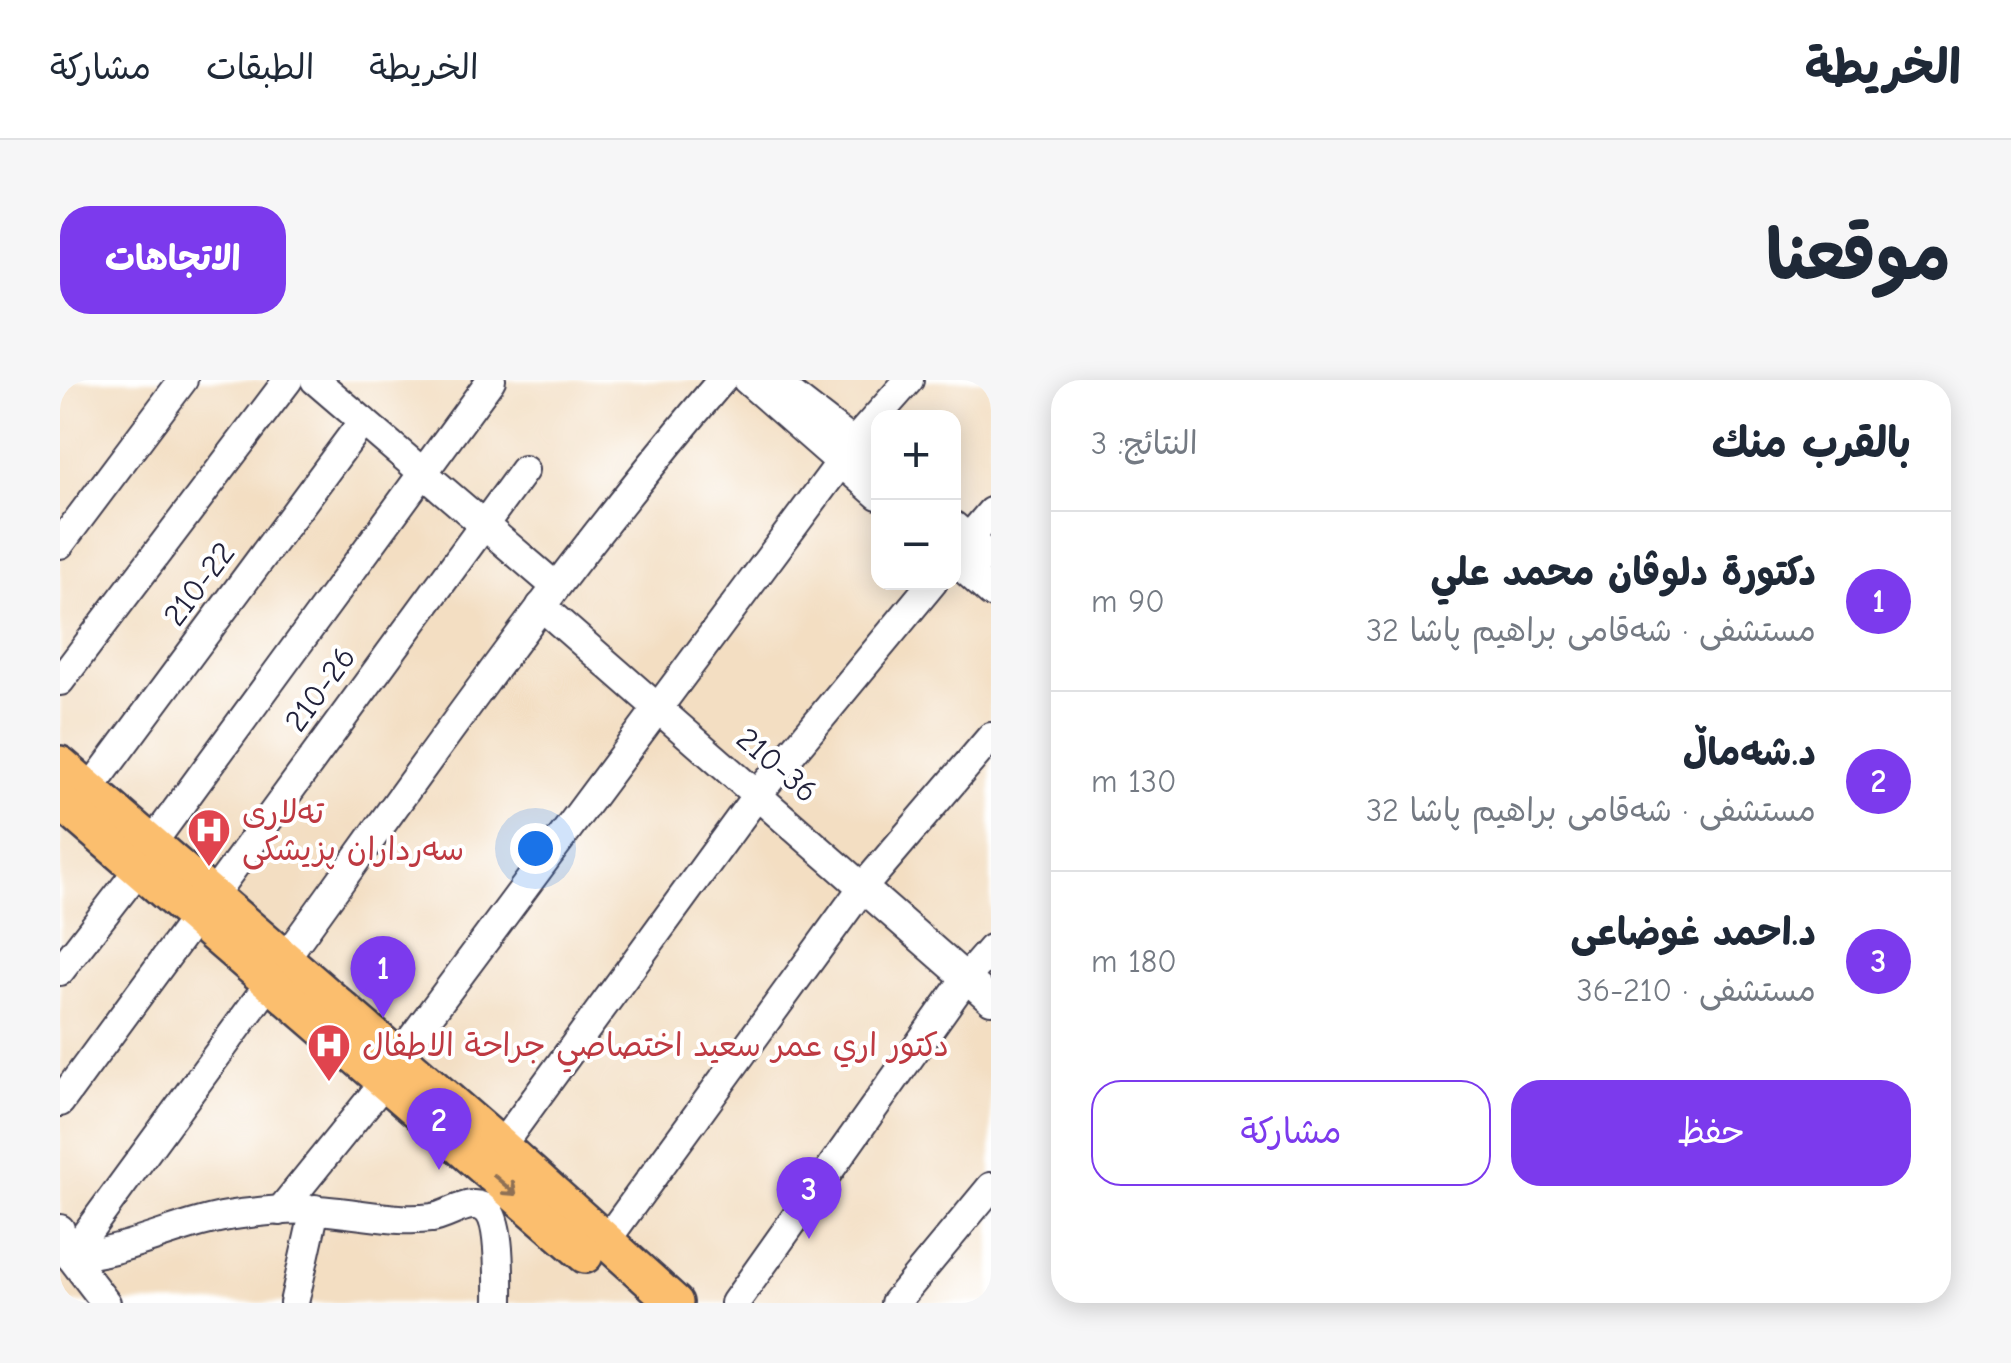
<!DOCTYPE html>
<html lang="ar">
<head>
<meta charset="utf-8">
<style>
  body { margin:0; font-family:"Comic Neue","Playpen Sans Arabic",sans-serif; background:#f6f6f7; color:#1f2937; direction:rtl }
  .controls { position:absolute; right:30px; top:30px; display:grid; overflow:hidden; border-radius:20px; box-shadow:0 5px 25px #0003 }
  .controls button { width:90px; height:90px; display:grid; place-items:center; padding:0; border:0; border-bottom:2px solid #e0e1e3; background:#fff; color:#1f2937; font:50px sans-serif }
  .you { position:absolute; left:475px; top:468px; width:35px; height:35px; margin:-25px; border:8px solid #fff; border-radius:50%; background:#1a73e8; box-shadow:0 0 0 15px #1a73e833 }
  .badge { display:grid; place-items:center; width:65px; height:65px; border-radius:50%; background:#7c3aed; color:#fff; font-size:32px; font-weight:700 }
  .pin { position:absolute; translate:-50% -82px; filter:drop-shadow(0 2px 5px #0008) }
  .pin::after { content:''; position:absolute; top:52px; width:35px; height:30px; background:inherit; clip-path:polygon(0 0,100% 0,50% 100%) }
  .list { margin:0; padding:0; list-style:none }
  h2 { display:flex; justify-content:space-between; align-items:center; height:130px; margin:0; padding:0 40px; font-size:42px }
  h2 small { font-size:32px; font-weight:400; color:#747a83 }
  .list li { display:grid; grid-template-columns:65px 1fr auto; gap:30px; align-items:center; box-sizing:border-box; height:180px; padding:0 40px; border-top:2px solid #e0e1e3 }
  .list b { display:block; font-size:38px; white-space:nowrap }
  .list p { margin:0; font-size:32px; white-space:nowrap; color:#747a83 }
  .list em { font-size:32px; font-style:normal; color:#747a83 }
  .actions { display:flex; gap:20px; padding:30px 40px }
  .actions a { flex:1; padding:22px 0; border:2px solid #7c3aed; border-radius:30px; text-align:center; font-size:35px; color:#7c3aed }
  .actions .main { background:#7c3aed; color:#fff }
  .map { position:relative; flex:none; width:931px; height:923px; overflow:hidden; direction:ltr; border-radius:30px }
  header { display:flex; align-items:center; gap:60px; box-sizing:border-box; height:140px; padding:0 50px; background:#fff; border-bottom:2px solid #e0e1e3 }
  header strong { font-size:48px }
  nav { display:flex; gap:55px; margin-inline-start:auto; font-size:35px }
  .intro { display:flex; align-items:center; justify-content:space-between; box-sizing:border-box; height:240px; padding:0 60px }
  h1 { margin:0; font-size:70px }
  .button { padding:25px 45px; border-radius:30px; background:#7c3aed; color:#fff; font-size:35px; font-weight:700 }
  main { display:flex; gap:60px; padding:0 60px }
  aside { flex:1; background:#fff; border-radius:30px; box-shadow:0 5px 25px #0003 }
  .map>svg:first-child { display:block }
  .lines { fill:none; stroke-linecap:round; stroke-linejoin:round }
  .minor-casing { stroke:#413e4f; stroke-width:32 }
  .major-casing { stroke:#413e4f; stroke-width:40 }
  .minor { stroke:#fff; stroke-width:28 }
  .major { stroke:#fbbe6e; stroke-width:35 }
  .oneway { stroke:#8e7054 }
  .labels { text-anchor:middle; dominant-baseline:central; stroke-width:8; stroke-linejoin:round; paint-order:stroke }
  .street-label { font-size:32px; fill:#22223b; stroke:#fff }
  .health-label { font-size:32px; fill:#be3a42; stroke:#fff; text-anchor:start }
</style>
</head>
<body>
<header>
<strong>الخريطة</strong>
<nav><a>الخريطة</a><a>الطبقات</a><a>مشاركة</a></nav>
</header>
<div class="intro"><h1>موقعنا</h1><a class="button">الاتجاهات</a></div>
<main>
<aside>
<h2>بالقرب منك<small>النتائج: 3</small></h2>
<ul class="list">
<li><span class="badge">1</span><div><b>دكتورة دلوڤان محمد علي</b><p>مستشفى · شەقامی براهیم پاشا 32</p></div><em>90 m</em></li>
<li><span class="badge">2</span><div><b>د.شەماڵ</b><p>مستشفى · شەقامی براهیم پاشا 32</p></div><em>130 m</em></li>
<li><span class="badge">3</span><div><b>د.احمد غوضاعی</b><p>مستشفى · 210-36</p></div><em>180 m</em></li>
</ul>
<div class="actions"><a class="main">حفظ</a><a>مشاركة</a></div>
</aside>
<div class="map">
<svg width="931" height="923" viewBox="0 0 931 923">
  <rect width="100%" height="100%" fill="#fff"/>
  <filter id="ink" filterUnits="userSpaceOnUse"><feTurbulence type="fractalNoise" baseFrequency=".01" numOctaves="2"/><feDisplacementMap in="SourceGraphic" scale="20" xChannelSelector="R" yChannelSelector="G"/><feConvolveMatrix kernelMatrix="1 2 1 2 8 2 1 2 1" color-interpolation-filters="sRGB"/></filter>
  <filter id="wash" filterUnits="userSpaceOnUse"><feTurbulence type="fractalNoise" baseFrequency=".0048" numOctaves="4" result="noise"/><feDisplacementMap in="SourceGraphic" scale="40" xChannelSelector="R" yChannelSelector="G"/><feGaussianBlur stdDeviation="2.25" result="paint"/><feColorMatrix in="noise" values="0 0 0 0 0 0 0 0 0 0 0 0 0 0 0 0 0 1.4 0 .05"/><feComposite in="paint" operator="in"/></filter>
  <g filter="url(#wash)">
    <rect width="100%" height="100%" fill="#f3dec2"/>
  </g>
  <g filter="url(#ink)">
    <g class="lines">
      <g class="minor-casing">
        <g id="minor">
          <path d="M 255,0 L 495,206"/>
          <path d="M 687,0 L 818,115"/>
          <path d="M 712,0 L 818,82"/>
          <path d="M 795,61 L 849,0"/>
          <path d="M 894,146 L 931,178"/>
          <path d="M 908,159 L 931,132"/>
          <path d="M 0,164 L 123,0"/>
          <path d="M 894,180 L 931,213"/>
          <path d="M 481,226 L 931,620"/>
          <path d="M 0,301 L 228,0"/>
          <path d="M 30,409 L 303,41"/>
          <path d="M 93,462 L 431,0"/>
          <path d="M 153,515 L 464,90"/>
          <path d="M 225,578 C 367,382 505,184 662,0"/>
          <path d="M 0,591 L 79,489"/>
          <path d="M 339,676 L 781,82"/>
          <path d="M 0,722 L 135,538"/>
          <path d="M 441,766 L 697,415 L 873,202"/>
          <path d="M 220,831 L 326,700"/>
          <path d="M 0,849 L 10,876 L 46,923"/>
          <path d="M 545,862 L 803,507 L 931,357"/>
          <path d="M 10,876 C 69,873 122,841 181,834 C 205,831 232,828 257,830 C 294,832 335,843 372,838 C 390,836 413,814 429,832 C 441,848 439,903 439,923"/>
          <path d="M 10,876 L 209,604"/>
          <path d="M 234,923 L 255,829"/>
          <path d="M 675,923 L 906,598 L 931,569"/>
          <path d="M 835,923 L 931,807"/>
        </g>
      </g>
      <g class="major-casing">
        <g id="major">
          <path d="M 0,384 L 441,766 L 615,923"/>
          <path d="M 0,421 L 525,875"/>
        </g>
      </g>
      <use href="#minor" class="minor"/>
      <use href="#major" class="major"/>
    </g>
    <defs><path id="oneway-shaft" d="M-6 0H5M1.5-3L5.5 0L1.5 3" fill="none" stroke-width="1.6" stroke-linecap="round" stroke-linejoin="round" transform="scale(2.5)"/></defs>
    <use class="oneway" href="#oneway-shaft" transform="translate(445 805) rotate(41)"/>
  </g>
  <defs>
    <g id="hospital-pin" transform="scale(2.25)"><path d="M0 17L-7.5 6A9.5 9.5 0 1 1 7.5 6Z" fill="#e0444e" stroke="#fff"/><path d="M-5-5h3v3.5h4V-5h3V5h-3V1.5h-4V5h-3Z" fill="#fff"/></g>
  </defs>
  <g fill-rule="evenodd">
    <use href="#hospital-pin" x="149" y="450"/>
    <use href="#hospital-pin" x="269" y="665"/>
  </g>
  <g class="labels">
    <g class="street-label">
      <text transform="translate(139 204) rotate(-53)">210-22</text>
      <text transform="translate(260 309) rotate(-54)">210-26</text>
      <text transform="translate(717 385) rotate(41)">210-36</text>
    </g>
    <g class="health-label">
      <text x="182" y="432">تەلاری<tspan x="182" dy="37">سەرداران پزیشکی</tspan></text>
      <text x="302" y="665">دكتور اري عمر سعيد اختصاصي جراحة الاطفال</text>
    </g>
  </g>
</svg>
<div class="controls">
<button>+</button>
<button>−</button>
</div>
<div class="you"></div>
<div class="pin badge" style="left:323px;top:638px">1</div>
<div class="pin badge" style="left:379px;top:790px">2</div>
<div class="pin badge" style="left:749px;top:859px">3</div>
</div>
</main>
</body>
</html>
